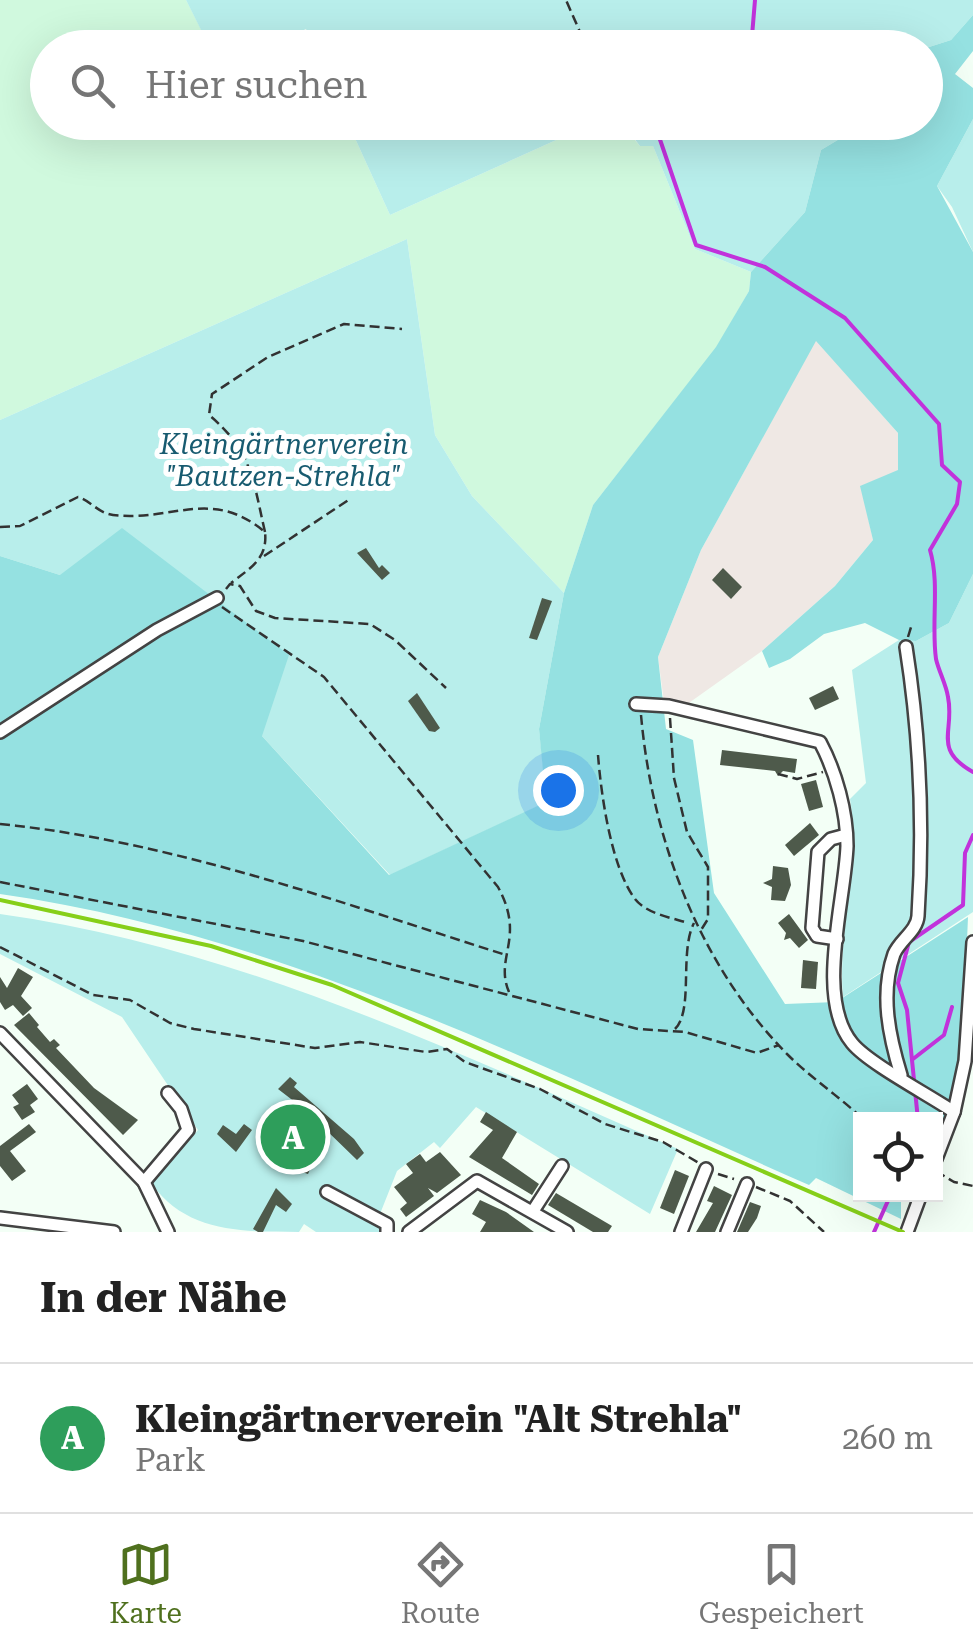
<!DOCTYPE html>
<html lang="de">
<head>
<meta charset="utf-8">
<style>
  body { margin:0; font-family:"Roboto Serif",serif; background:#f6f6f6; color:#222 }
  .controls { position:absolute; right:30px; bottom:30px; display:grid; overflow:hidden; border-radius:0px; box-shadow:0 10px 40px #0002 }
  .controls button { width:90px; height:90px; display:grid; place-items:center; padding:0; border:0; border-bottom:2px solid #e0e0e0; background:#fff; color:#222; font:50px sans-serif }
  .you { position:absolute; left:558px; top:790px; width:35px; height:35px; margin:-25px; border:8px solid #fff; border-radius:50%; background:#1a73e8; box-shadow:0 0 0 15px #1a73e833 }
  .badge { display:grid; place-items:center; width:65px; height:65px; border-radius:50%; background:#4f701e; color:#fff; font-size:32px; font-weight:700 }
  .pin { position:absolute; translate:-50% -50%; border:5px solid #fff; box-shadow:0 2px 10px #0006 }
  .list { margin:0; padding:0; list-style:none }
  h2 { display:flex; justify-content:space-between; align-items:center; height:130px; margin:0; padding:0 40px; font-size:42px }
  h2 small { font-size:32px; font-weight:400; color:#767676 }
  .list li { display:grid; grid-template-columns:65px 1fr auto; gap:30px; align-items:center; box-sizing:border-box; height:150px; padding:0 40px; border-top:2px solid #e0e0e0 }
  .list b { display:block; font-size:38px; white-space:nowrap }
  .list p { margin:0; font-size:32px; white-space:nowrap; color:#767676 }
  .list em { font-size:32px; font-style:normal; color:#767676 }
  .icon { flex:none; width:55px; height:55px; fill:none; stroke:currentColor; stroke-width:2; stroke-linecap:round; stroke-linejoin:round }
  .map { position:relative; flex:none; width:973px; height:1232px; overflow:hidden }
  .search { position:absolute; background:#fff; box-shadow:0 10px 40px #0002; left:30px; right:30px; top:30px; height:110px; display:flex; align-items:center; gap:25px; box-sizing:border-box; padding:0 35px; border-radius:55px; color:#767676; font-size:38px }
  .sheet { height:280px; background:#fff }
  nav { display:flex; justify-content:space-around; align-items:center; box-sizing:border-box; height:140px; border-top:2px solid #e0e0e0; background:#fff; font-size:28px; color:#767676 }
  nav a { display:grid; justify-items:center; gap:5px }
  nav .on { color:#4f701e }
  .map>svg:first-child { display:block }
  .industrial { fill:#efe8e4 }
  .farmland { fill:#d0f9de }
  .green { fill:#b8eeeb }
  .forest { fill:#95e1e1 }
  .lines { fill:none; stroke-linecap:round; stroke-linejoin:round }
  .stream { stroke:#c132db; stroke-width:4 }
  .building { fill:#4e5a4b }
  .minor-casing { stroke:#434343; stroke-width:16 }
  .path { stroke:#323232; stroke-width:2.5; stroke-dasharray:10 5; stroke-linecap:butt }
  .minor { stroke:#fff; stroke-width:11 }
  .rail { stroke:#86cf19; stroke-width:4 }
  .labels { text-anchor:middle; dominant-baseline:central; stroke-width:10; stroke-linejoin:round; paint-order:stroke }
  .park-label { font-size:28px; font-style:italic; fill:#185b70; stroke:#fff }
</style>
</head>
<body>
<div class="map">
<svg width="973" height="1232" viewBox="0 0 973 1232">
  <rect width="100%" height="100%" fill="#f3fff6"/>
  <path class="industrial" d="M 816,340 L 898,433 L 898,471 L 861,486 L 873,540 L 835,586 L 762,651 L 686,705 L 664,702 L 658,657 L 701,550 Z"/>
  <path class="farmland" d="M 0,0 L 186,0 L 210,47 L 48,48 L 48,122 L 348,123 L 390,215 L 594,123 L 620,123 L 640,146 L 653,146 L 695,249 L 751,272 L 749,291 L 717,347 L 593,505 L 564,593 L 472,496 L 435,435 L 407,239 L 0,420 Z"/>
  <g class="green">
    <path d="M 186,0 L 973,0 L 973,15 L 951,40 L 926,48 L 315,48 L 306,29 L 268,47 L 210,48 Z"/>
    <path d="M 973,119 L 973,252 L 952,207 L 937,186 Z"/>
    <path d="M 348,123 L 594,123 L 390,215 Z"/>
    <path d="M 622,123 L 866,123 L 821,150 L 805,212 L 751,272 L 695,249 L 653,146 L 640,146 Z"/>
    <path d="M 407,239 L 435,435 L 472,496 L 564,593 L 539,729 L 547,802 L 390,875 L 262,736 L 217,598 L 60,575 L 0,556 L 0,420 Z"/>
    <path d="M 973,574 L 973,912 L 843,997 C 837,931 861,864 850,799 L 866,783 L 852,670 L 899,640 L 916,641 L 949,623 Z"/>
    <path d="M 0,914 C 240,948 458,1053 678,1149 L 650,1214 L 476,1107 L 440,1148 L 434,1142 L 397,1171 L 376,1224 L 384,1232 L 316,1232 L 304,1224 L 299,1232 C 241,1232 186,1232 152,1184 L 198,1130 L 122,1017 L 0,954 Z"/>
  </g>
  <path class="forest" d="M 973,15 L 973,51 L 955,74 L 973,88 L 973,119 L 937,186 L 973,252 L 973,574 L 949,623 L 916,641 L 899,640 L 865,623 L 824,634 L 790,659 L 769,668 L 762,651 L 835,586 L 873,540 L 860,486 L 898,470 L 898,433 L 816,341 L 701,550 L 658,657 L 666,729 L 693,740 L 714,893 L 785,1004 L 836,1002 L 968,917 L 962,1060 L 957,1092 L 936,1149 L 936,1120 L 860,1120 L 860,1194 L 901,1195 L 901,1219 L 816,1178 L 809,1185 C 547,1070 287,935 0,894 L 0,556 L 60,575 L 122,528 L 289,655 L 262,736 L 389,875 L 546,802 L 539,729 L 564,593 L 593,505 L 716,347 L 749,291 L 751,272 L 805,212 L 821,150 L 866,123 L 926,122 L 926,48 L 951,40 Z"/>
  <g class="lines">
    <g class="stream">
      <path d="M 751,48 L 755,0"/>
      <path d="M 654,122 L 696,245 L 765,267 L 845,318 L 939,424 L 942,465 L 960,482 L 957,504 L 930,550 C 940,584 931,623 936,659 C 939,672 946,684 948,697 C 955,731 932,749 973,772"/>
      <path d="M 913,1059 L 944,1035 L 952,1007"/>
      <path d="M 918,1120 L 907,1010 L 898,983 L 909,942 L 963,905 L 965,853 L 973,835"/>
      <path d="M 874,1232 L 891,1194"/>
    </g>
  </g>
  <g class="building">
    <path d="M 366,548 L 379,568 L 382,565 L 390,573 L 382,580 L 357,553 Z"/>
    <path d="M 723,568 L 742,587 L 731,599 L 712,580 Z"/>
    <path d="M 542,598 L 552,601 L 537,640 L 529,638 Z"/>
    <path d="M 833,686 L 839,699 L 815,710 L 809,698 Z"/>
    <path d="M 417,693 L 440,728 L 435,732 L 429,731 L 408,701 Z"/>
    <path d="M 722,750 L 797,759 L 795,773 L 783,771 L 778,776 L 775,771 L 720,765 Z"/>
    <path d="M 816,780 L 823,807 L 809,811 L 801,784 Z"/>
    <path d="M 810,823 L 819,835 L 794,856 L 785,845 Z"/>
    <path d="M 773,866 L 788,868 L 791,885 L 785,901 L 771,900 L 772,887 L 763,883 L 772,879 Z"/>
    <path d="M 789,914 L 808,940 L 799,948 L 790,938 L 784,940 L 786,933 L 778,923 Z"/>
    <path d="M 803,960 L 818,962 L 816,989 L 801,988 Z"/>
    <path d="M 18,968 L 33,977 L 21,996 L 32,1008 L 23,1016 L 13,1005 L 5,1010 L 0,1002 L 0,977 L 7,988 Z"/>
    <path d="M 29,1013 L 39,1025 L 37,1027 L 50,1042 L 54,1039 L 60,1045 L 56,1048 L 94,1088 L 138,1120 L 123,1135 L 14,1025 Z"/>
    <path d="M 290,1077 L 297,1083 L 294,1087 L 354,1139 L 364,1153 L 357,1160 L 323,1127 L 301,1159 L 312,1165 L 308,1174 L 284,1166 L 317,1119 L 278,1089 Z"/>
    <path d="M 27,1084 L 38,1099 L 30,1105 L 35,1112 L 22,1120 L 13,1107 L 19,1104 L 12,1095 Z"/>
    <path d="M 486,1112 L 517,1132 L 502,1158 L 539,1184 L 532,1195 L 469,1157 L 493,1130 L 480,1122 Z"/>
    <path d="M 29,1124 L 36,1132 L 10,1151 L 26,1171 L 12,1181 L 0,1166 L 0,1146 Z"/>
    <path d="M 244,1124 L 252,1130 L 236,1152 L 217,1134 L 223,1125 L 236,1134 Z"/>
    <path d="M 440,1152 L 461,1175 L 437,1193 L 428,1188 L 434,1196 L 406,1217 L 400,1209 L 407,1203 L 394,1187 L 413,1173 L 406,1164 L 420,1154 L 426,1162 Z"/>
    <path d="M 675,1170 L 689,1176 L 674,1214 L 660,1208 Z"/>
    <path d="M 714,1186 L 732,1195 L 715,1232 L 696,1232 L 713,1203 L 707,1201 Z"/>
    <path d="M 276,1188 L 292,1204 L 286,1212 L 276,1205 L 263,1232 L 258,1232 L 253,1229 Z"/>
    <path d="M 556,1193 L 612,1226 L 608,1232 L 593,1232 L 548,1205 Z"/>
    <path d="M 480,1200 L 506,1212 L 534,1232 L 480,1232 L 486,1222 L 472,1214 Z"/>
    <path d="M 750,1202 L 761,1206 L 757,1218 L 748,1232 L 737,1232 Z"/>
  </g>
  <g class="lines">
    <g class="minor-casing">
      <g id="minor">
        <path d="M 636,704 L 669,706 L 820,742 C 836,772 847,812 847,846 C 845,901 815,998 852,1043 C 868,1063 929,1095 954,1112 L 936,1159"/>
        <path d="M 0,732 L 157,630 L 217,598"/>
        <path d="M 837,939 L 817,936 L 812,928 L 818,852 L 831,839 L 846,835"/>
        <path d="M 0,1033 L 144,1182 L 168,1232"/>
        <path d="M 901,1075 C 889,1036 880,994 894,954 C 900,940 917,931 918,916 C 924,825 920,736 906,647"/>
        <path d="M 954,1112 L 965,1061 L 973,942"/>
        <path d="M 144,1182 L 188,1130 L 181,1109 L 168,1093"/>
        <path d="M 327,1192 L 387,1224 L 387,1232"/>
        <path d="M 533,1211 L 562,1166"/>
        <path d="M 0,1218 L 114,1232"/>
        <path d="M 409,1232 L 477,1181 L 567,1232"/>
        <path d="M 681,1232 L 706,1169"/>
        <path d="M 727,1232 L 747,1184"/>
        <path d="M 907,1232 L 921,1194"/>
      </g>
    </g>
    <g class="path">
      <path d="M 547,48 L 580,32 L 566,0"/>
      <path d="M 0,527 L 20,526 L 78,497 C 91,501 98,513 113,515 C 173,522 211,487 265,532 C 268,559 250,568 231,583"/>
      <path d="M 265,532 C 253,480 252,451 209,415 L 212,394 L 268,357 L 344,324 L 402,329"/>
      <path d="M 264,556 L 350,499"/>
      <path d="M 226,589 L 230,584 L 240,586 L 256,611 L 275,618 L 370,624 L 395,640 L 446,688"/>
      <path d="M 222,607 L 324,677 L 498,887 C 526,938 494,957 509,992"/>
      <path d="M 908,637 L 912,624"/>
      <path d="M 641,715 C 652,839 699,965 788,1055 C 811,1078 840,1097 864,1120"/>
      <path d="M 670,718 L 674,778 L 687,832 L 708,867 L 708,919 L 701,930"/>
      <path d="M 598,755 C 601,794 611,867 635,899 C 646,913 668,917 685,922"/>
      <path d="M 778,774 L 797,779 L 823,772"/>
      <path d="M 0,824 C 173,841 341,903 506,955"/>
      <path d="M 0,882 L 303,941 L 638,1029 L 685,1032 L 757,1053 L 779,1045"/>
      <path d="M 0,947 L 93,995 L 130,1000 L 170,1023 L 194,1029 L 315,1048 L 360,1042 L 426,1052 L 447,1049 L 465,1062 L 540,1089 L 605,1124 L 663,1142 L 699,1163"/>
      <path d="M 675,1029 C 694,1010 679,952 694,923"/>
      <path d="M 936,1171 L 954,1182 L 973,1186"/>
      <path d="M 718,1174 L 734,1179"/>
      <path d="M 756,1187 L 790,1201 L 824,1232"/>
    </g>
    <use href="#minor" class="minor"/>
    <path class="rail" d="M 0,900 L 211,946 L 332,985 L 903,1232"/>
  </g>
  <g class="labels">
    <g class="park-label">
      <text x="284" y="444">Kleingärtnerverein<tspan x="284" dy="32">"Bautzen-Strehla"</tspan></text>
    </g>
  </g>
</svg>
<div class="controls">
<button><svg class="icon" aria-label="locate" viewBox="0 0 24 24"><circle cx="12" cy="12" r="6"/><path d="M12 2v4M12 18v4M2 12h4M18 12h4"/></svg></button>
</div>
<div class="you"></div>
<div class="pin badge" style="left:293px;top:1137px;background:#2e9e5b">A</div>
<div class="search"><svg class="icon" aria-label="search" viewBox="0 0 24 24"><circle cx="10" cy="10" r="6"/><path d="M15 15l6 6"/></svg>Hier suchen</div>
</div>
<section class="sheet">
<h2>In der Nähe<small></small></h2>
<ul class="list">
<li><span class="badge" style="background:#2e9e5b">A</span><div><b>Kleingärtnerverein &quot;Alt Strehla&quot;</b><p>Park</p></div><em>260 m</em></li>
</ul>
</section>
<nav>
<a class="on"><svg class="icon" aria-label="map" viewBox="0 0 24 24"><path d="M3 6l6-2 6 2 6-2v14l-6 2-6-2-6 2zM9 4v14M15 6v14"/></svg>Karte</a>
<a><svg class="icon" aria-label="directions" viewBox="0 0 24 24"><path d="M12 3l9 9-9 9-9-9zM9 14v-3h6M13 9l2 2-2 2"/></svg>Route</a>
<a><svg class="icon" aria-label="saved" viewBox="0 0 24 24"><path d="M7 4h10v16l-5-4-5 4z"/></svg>Gespeichert</a>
</nav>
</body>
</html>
